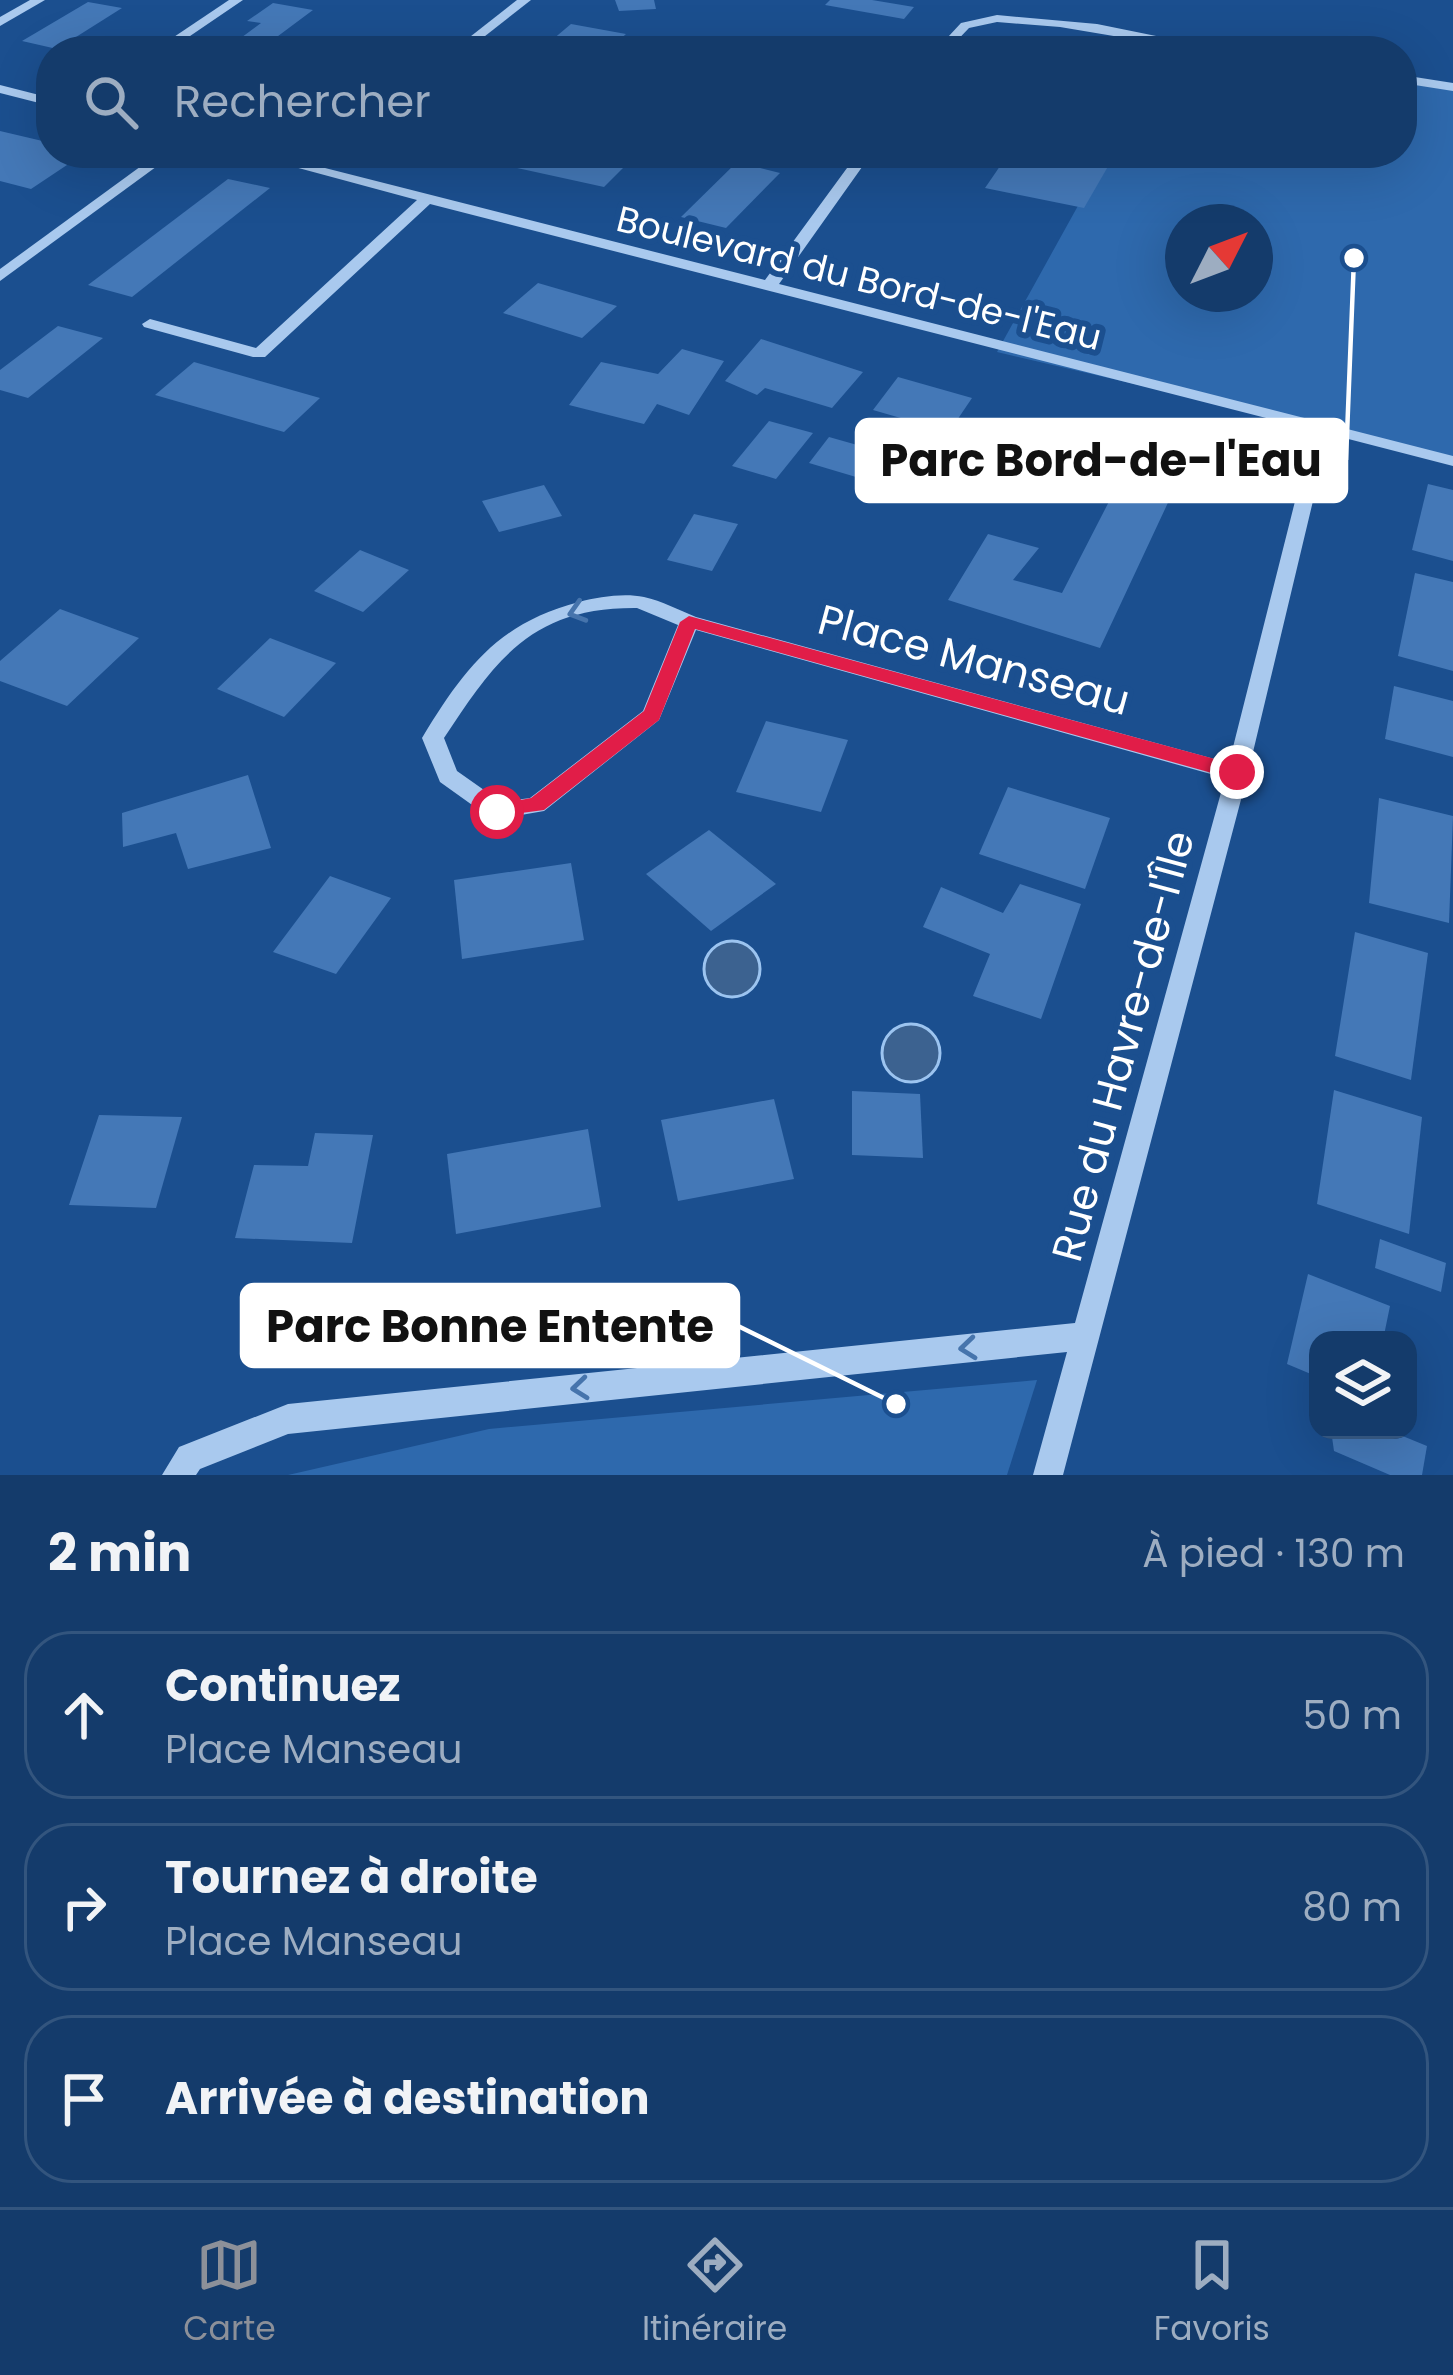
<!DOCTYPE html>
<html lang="fr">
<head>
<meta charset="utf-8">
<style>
  body { margin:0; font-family:Poppins,sans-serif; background:#1d4271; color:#f1f3f6 }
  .controls { position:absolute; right:36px; bottom:36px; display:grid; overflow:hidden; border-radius:24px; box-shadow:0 12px 48px #0002 }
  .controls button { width:108px; height:108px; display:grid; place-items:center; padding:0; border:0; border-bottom:3px solid #33557e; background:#143b6b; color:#f1f3f6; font:60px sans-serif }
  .compass { position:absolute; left:1165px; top:204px; width:108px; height:108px; border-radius:50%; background:#143b6b; box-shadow:0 12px 48px #0002; rotate:48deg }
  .stop { position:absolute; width:36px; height:36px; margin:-27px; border:9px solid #e11d48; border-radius:50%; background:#fff }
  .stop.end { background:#e11d48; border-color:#fff; box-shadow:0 3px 12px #0008 }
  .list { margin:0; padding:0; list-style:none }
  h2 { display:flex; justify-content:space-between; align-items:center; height:156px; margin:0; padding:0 48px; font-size:51px }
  h2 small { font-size:39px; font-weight:400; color:#9dadc1 }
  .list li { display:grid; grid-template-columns:78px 1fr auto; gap:36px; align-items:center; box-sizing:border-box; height:168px; margin:0 24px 24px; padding:0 24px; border:3px solid #33557e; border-radius:48px }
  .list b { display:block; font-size:45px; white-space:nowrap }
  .list p { margin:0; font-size:39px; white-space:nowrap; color:#9dadc1 }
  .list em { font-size:39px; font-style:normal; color:#9dadc1 }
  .icon { flex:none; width:66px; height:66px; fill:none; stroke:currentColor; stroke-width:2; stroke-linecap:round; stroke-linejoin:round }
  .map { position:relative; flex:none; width:1453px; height:1475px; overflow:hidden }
  .search { position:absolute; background:#143b6b; box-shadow:0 12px 48px #0002; left:36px; right:36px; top:36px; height:132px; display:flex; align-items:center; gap:30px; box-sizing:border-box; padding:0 42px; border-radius:48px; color:#9dadc1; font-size:45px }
  .sheet { height:732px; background:#143b6b }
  nav { display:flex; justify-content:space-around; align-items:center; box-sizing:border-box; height:168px; border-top:3px solid #33557e; background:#143b6b; font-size:33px; color:#9dadc1 }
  nav a { display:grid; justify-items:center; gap:6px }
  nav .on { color:#8c9099 }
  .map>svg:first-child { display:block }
  .green { fill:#2e69ad; fill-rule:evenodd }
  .water { fill:#3c6290; stroke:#9cc4f0; stroke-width:3 }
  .building { fill:#4478b7 }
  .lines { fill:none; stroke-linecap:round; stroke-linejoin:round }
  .minor { fill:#a9c9ee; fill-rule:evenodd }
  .oneway { stroke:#4674ac }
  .route { fill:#e11d48 }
  .labels { text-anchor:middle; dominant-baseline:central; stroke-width:12; stroke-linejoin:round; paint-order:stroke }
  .far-street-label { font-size:36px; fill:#fff; stroke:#1b4f8f }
  .street-label { font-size:42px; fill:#fff; stroke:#1b4f8f }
  .leader { fill:none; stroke:#fff; stroke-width:4.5 }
  .callout-dot { fill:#fff; stroke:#1b4f8f; stroke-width:4.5 }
  .callout { fill:#fff; stroke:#fff; stroke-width:4.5 }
  .callout-label { font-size:45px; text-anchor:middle; font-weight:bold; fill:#111 }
</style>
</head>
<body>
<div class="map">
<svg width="1453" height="1475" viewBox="0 0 1453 1475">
  <rect width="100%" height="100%" fill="#1b4f8f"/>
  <g class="green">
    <path d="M 1402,76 L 1453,85 L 1453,458 L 997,352 L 1105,157 L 1114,153 L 1402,153 ZM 1183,222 L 1255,222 L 1255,294 L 1183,294 Z"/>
    <path d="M 1037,1380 L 1007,1475 L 288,1475 L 489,1429 Z"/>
  </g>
  <g class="water">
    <circle cx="732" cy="969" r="28"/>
    <circle cx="911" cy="1053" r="29"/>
  </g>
  <g class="building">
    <path d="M 615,0 L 654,0 L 656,9 L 619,11 Z"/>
    <path d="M 830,0 L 872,0 L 914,7 L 904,19 L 825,5 Z"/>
    <path d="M 88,2 L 122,8 L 57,49 L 22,41 Z"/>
    <path d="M 273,3 L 313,10 L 262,48 L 234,43 L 261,23 L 247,21 Z"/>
    <path d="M 571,24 L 626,34 L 607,51 L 539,51 Z"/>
    <path d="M 361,37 L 400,44 L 392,51 L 348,46 Z"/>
    <path d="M 101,40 L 124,43 L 113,51 L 64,51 L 73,45 L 89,48 Z"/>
    <path d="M 0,131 L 51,143 L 51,153 L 85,153 L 31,189 L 0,181 Z"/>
    <path d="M 517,153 L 638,153 L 604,187 L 504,165 Z"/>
    <path d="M 1009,153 L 1060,153 L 1110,163 L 1084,208 L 985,188 Z"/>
    <path d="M 737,162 L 780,173 L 726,228 L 681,217 Z"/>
    <path d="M 228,179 L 270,188 L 132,297 L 88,285 Z"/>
    <path d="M 538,283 L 617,306 L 582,338 L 503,313 Z"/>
    <path d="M 58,326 L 103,338 L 28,398 L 0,390 L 0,370 Z"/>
    <path d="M 761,339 L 863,372 L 832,408 L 765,388 L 757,395 L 725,381 Z"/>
    <path d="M 682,349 L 724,361 L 689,415 L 657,404 L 644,424 L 569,405 L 601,362 L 658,374 Z"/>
    <path d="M 194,362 L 320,398 L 284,432 L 155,395 Z"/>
    <path d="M 898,377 L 972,398 L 949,432 L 873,410 Z"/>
    <path d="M 769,421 L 813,433 L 776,479 L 732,466 Z"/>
    <path d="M 1070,434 L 1187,462 L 1100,648 L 948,600 L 988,534 L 1039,548 L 1013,580 L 1062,593 L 1118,484 L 1049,465 Z"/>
    <path d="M 829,437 L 875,450 L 856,477 L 809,463 Z"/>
    <path d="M 1428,484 L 1453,490 L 1453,561 L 1412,550 Z"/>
    <path d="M 544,485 L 562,516 L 499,532 L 482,501 Z"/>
    <path d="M 694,514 L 738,524 L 712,571 L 667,560 Z"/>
    <path d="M 360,550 L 409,570 L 363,612 L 314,591 Z"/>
    <path d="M 1415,573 L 1453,582 L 1453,671 L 1398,656 Z"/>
    <path d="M 60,609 L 139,638 L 67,706 L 0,681 L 0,661 Z"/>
    <path d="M 270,638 L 336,663 L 284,717 L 217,689 Z"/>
    <path d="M 1394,686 L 1453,701 L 1453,757 L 1385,739 Z"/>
    <path d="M 766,721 L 848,740 L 821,812 L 736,792 Z"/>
    <path d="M 248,775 L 271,848 L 188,869 L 176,833 L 123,847 L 122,813 Z"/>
    <path d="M 1008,787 L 1110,818 L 1085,889 L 979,854 Z"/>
    <path d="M 1379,798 L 1453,816 L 1449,923 L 1369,903 Z"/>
    <path d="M 709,830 L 776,884 L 711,931 L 646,874 Z"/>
    <path d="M 571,863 L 584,940 L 462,959 L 454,880 Z"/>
    <path d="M 330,876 L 391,898 L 336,974 L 273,952 Z"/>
    <path d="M 1020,884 L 1081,904 L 1041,1019 L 973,996 L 990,954 L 923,927 L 941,887 L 1003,913 Z"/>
    <path d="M 1355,932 L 1428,953 L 1411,1080 L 1335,1056 Z"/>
    <path d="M 1334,1090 L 1422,1117 L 1409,1234 L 1317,1204 Z"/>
    <path d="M 852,1091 L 920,1094 L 923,1158 L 852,1155 Z"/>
    <path d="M 774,1099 L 794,1179 L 678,1201 L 661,1120 Z"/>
    <path d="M 99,1115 L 182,1117 L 156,1208 L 69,1205 Z"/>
    <path d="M 588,1129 L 601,1207 L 456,1234 L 447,1154 Z"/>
    <path d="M 315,1133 L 373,1135 L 352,1243 L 235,1238 L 254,1165 L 308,1166 Z"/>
    <path d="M 1380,1239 L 1446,1263 L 1441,1292 L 1375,1268 Z"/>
    <path d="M 1308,1274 L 1390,1306 L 1383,1340 L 1318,1340 L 1318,1377 L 1287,1364 Z"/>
    <path d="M 1331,1430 L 1388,1430 L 1427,1446 L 1422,1475 L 1390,1475 L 1334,1451 Z"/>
  </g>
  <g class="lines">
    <g class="minor">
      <path d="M 30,0 L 45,0 L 0,26 L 0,17 Z"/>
      <path d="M 229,0 L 243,0 L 168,51 L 153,51 Z"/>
      <path d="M 517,0 L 531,0 L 466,51 L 452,51 Z"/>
      <path d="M 997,15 L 1097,24 L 1230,51 L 1203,51 L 1060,27 L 997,22 L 969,28 L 947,51 L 935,51 L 961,23 Z"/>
      <path d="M 1402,75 L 1453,83 L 1453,91 L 1402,83 Z"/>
      <path d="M 0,85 L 51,98 L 51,106 L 0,93 Z"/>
      <path d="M 159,153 L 175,153 L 0,281 L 0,269 Z"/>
      <path d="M 243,153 L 266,153 L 765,280 L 858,153 L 872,153 L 779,284 L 1453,456 L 1453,466 L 1329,434 L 1248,773 L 1063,1475 L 1033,1475 L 1067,1352 L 288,1434 L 200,1469 L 196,1475 L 162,1475 L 179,1447 L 288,1404 L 1075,1323 L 1225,778 L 696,630 L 659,720 L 544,811 L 497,819 L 489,817 L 440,782 L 422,738 C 464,669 498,623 579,602 C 599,597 623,593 644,597 C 662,601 679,610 696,617 L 1229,763 L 1313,430 L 430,204 L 265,357 L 253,357 L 144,327 L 142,324 L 150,319 L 256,348 L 417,200 ZM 637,608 L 678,625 L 643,711 L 530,798 L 501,802 L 457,771 L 444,738 C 496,659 532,607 637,608 Z"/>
    </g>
  </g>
  <defs><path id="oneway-chevron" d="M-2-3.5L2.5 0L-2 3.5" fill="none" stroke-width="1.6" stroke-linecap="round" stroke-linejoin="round" transform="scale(3)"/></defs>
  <g class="oneway">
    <use href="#oneway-chevron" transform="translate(577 612) rotate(163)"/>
    <use href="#oneway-chevron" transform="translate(968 1348) rotate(174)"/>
    <use href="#oneway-chevron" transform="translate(580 1388) rotate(174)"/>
  </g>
  <path class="route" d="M 689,616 L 1237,765 L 1247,772 L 1237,780 L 695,629 L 659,720 L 544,810 L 490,817 L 490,806 L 531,798 L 644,711 L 680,622 Z"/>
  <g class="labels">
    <g class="far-street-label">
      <text transform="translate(859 278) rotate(14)">Boulevard du Bord-de-l'Eau</text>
    </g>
    <g class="street-label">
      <text transform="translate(974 660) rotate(15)">Place Manseau</text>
      <text transform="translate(1123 1046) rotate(-75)">Rue du Havre-de-l'Île</text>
    </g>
  </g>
  <path class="leader" d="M1354 258L1346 460M896 1404L738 1326"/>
  <g class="callout-dot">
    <circle cx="1354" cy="258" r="12"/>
    <circle cx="896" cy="1404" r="12"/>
  </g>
  <g class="callout">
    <rect x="857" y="420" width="489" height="81" rx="12"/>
    <rect x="242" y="1285" width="496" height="81" rx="12"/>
  </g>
  <g class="callout-label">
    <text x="1101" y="476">Parc Bord-de-l'Eau</text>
    <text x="490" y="1342">Parc Bonne Entente</text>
  </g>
</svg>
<div class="controls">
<button><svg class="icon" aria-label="layers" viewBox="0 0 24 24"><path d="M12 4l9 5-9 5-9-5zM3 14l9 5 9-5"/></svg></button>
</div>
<svg class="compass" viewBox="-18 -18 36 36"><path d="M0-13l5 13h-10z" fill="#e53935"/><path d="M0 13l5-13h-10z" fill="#9dadc1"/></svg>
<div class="stop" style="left:497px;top:812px"></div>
<div class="stop end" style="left:1237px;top:772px"></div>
<div class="search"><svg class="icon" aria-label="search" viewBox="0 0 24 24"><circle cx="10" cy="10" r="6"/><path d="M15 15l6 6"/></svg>Rechercher</div>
</div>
<section class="sheet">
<h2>2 min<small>À pied · 130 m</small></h2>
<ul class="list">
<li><svg class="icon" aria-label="ahead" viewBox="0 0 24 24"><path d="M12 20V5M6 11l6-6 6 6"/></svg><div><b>Continuez</b><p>Place Manseau</p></div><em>50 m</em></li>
<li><svg class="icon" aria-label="right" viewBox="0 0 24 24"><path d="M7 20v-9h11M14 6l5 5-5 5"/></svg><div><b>Tournez à droite</b><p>Place Manseau</p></div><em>80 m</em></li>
<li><svg class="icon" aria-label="arrive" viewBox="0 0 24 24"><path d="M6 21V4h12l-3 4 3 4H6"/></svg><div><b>Arrivée à destination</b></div></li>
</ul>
</section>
<nav>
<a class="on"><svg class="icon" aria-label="map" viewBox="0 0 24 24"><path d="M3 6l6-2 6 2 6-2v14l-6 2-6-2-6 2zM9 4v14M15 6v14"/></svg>Carte</a>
<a><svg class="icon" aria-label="directions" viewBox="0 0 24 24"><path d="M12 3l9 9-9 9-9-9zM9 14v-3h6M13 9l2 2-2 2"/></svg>Itinéraire</a>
<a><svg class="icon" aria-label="saved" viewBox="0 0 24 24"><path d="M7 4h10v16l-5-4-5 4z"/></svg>Favoris</a>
</nav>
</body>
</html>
